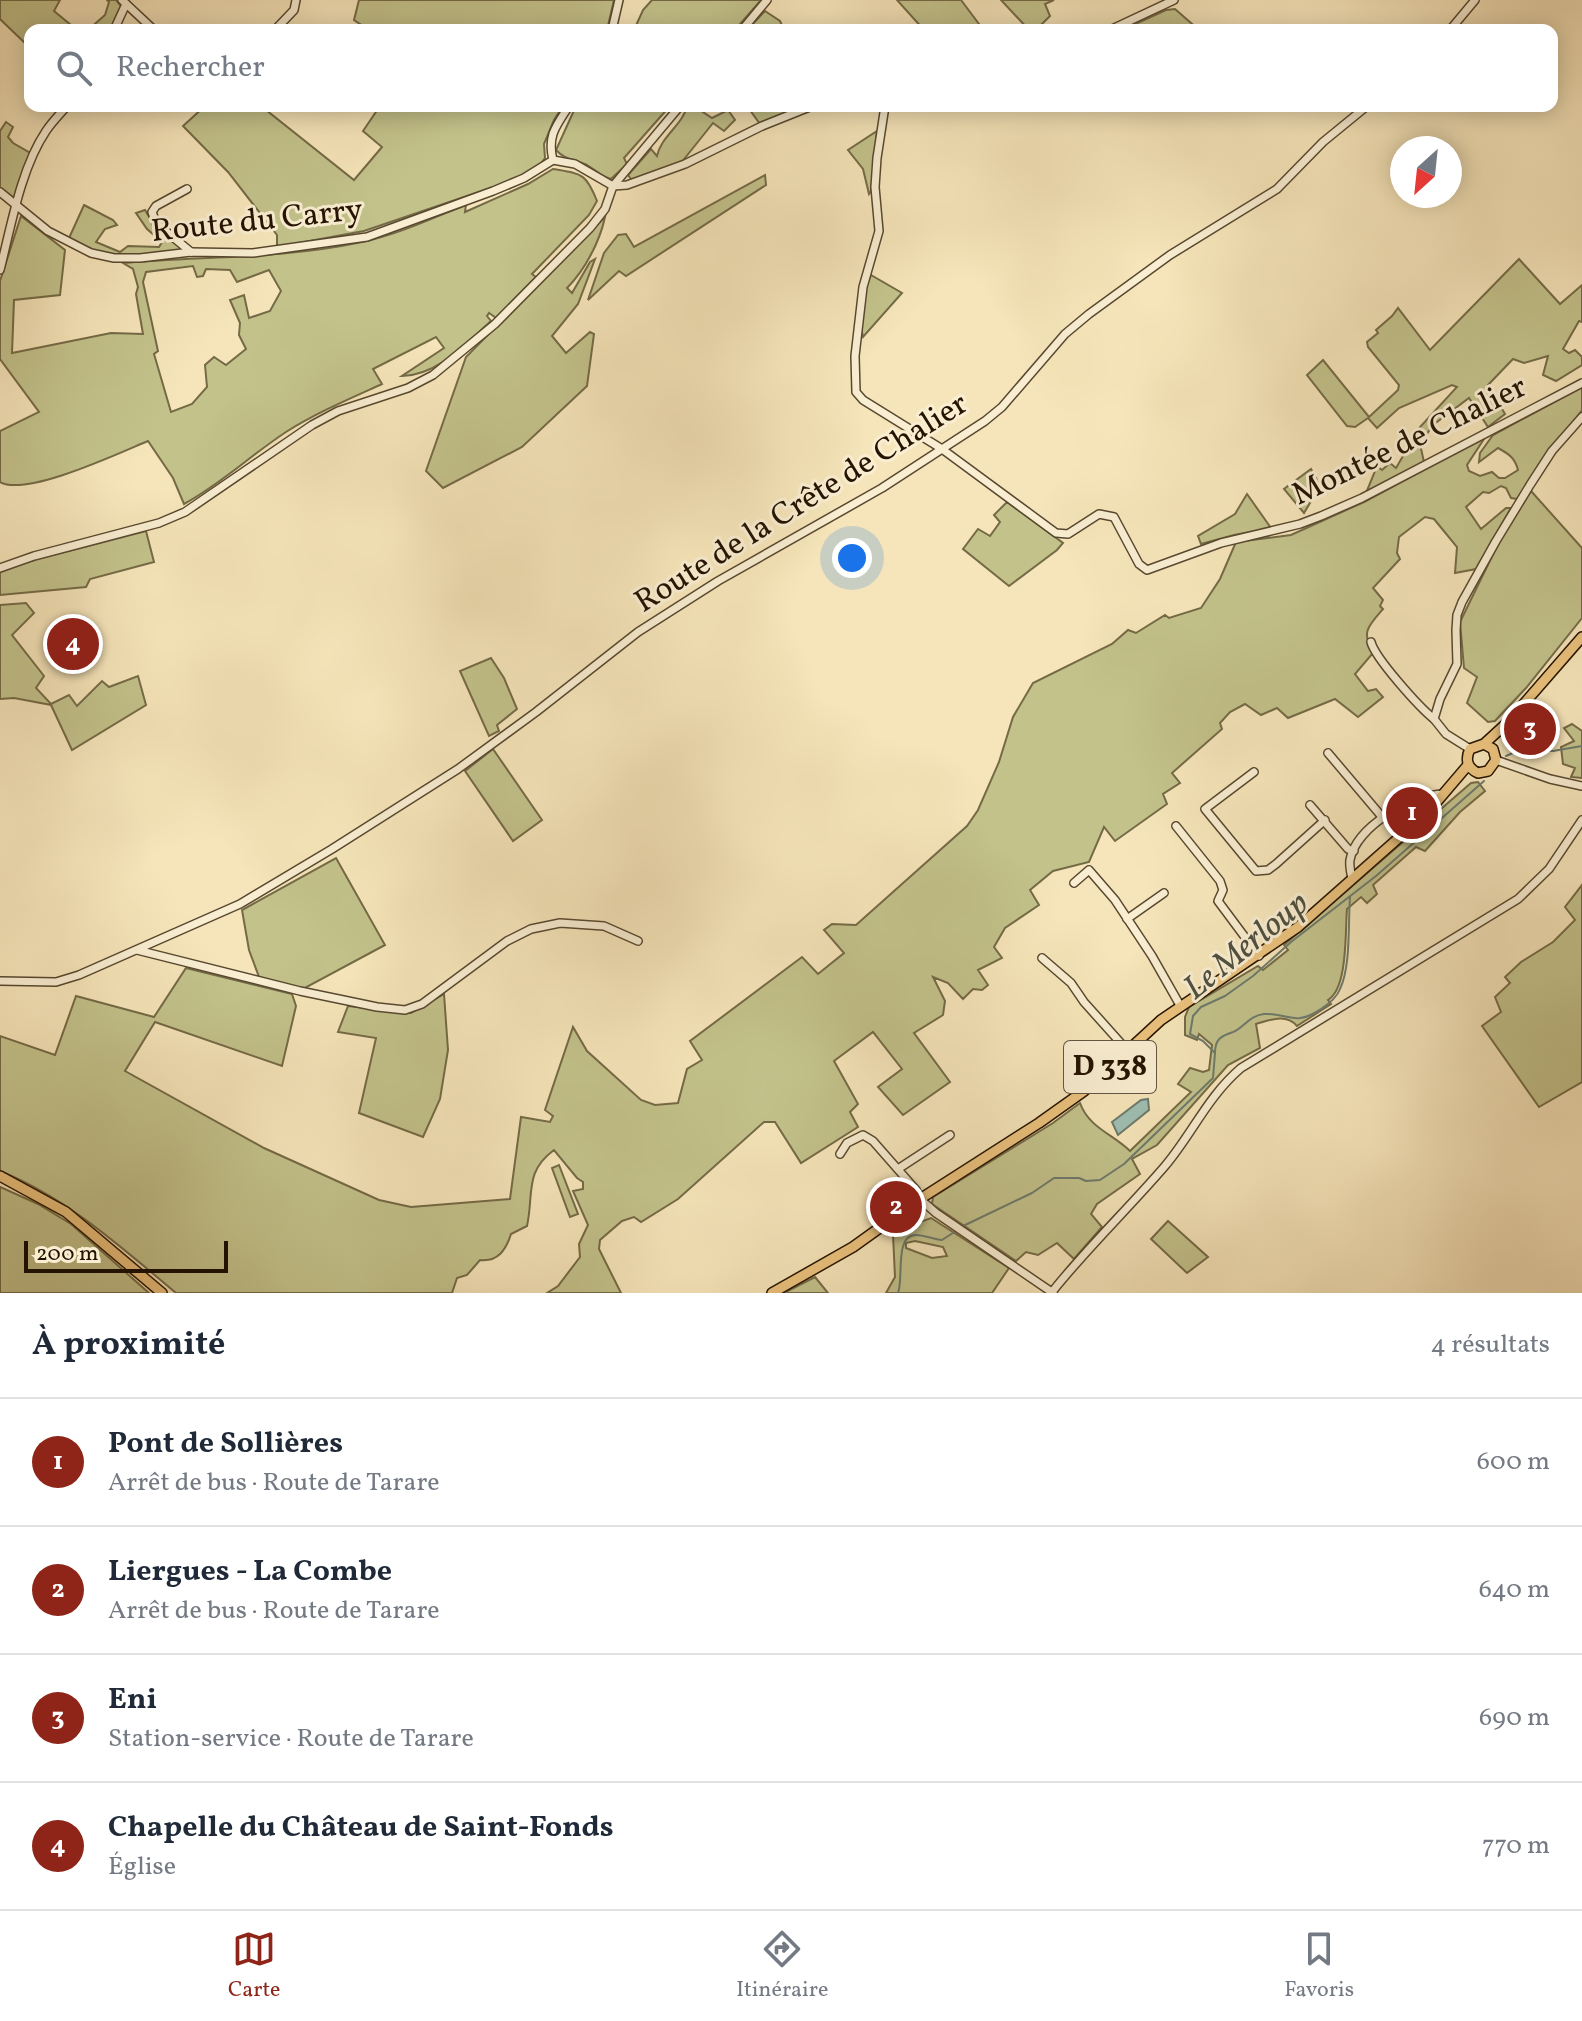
<!DOCTYPE html>
<html lang="fr">
<head>
<meta charset="utf-8">
<style>
  body { margin:0; font-family:Vollkorn,serif; background:#f6f6f7; color:#1f2937 }
  .compass { position:absolute; left:1390px; top:136px; width:72px; height:72px; border-radius:50%; background:#fff; box-shadow:0 4px 20px #0003; rotate:207deg }
  .scale { position:absolute; left:24px; bottom:20px; width:204px; box-sizing:border-box; padding-left:8px; border:4px solid #241301; border-top:0; font-size:22px; line-height:28px; white-space:nowrap; color:#241301; -webkit-text-stroke:6px #f9eed2; paint-order:stroke }
  .you { position:absolute; left:852px; top:558px; width:28px; height:28px; margin:-20px; border:6px solid #fff; border-radius:50%; background:#1a73e8; box-shadow:0 0 0 12px #1a73e833 }
  .badge { display:grid; place-items:center; width:52px; height:52px; border-radius:50%; background:#8f2418; color:#fff; font-size:26px; font-weight:700 }
  .pin { position:absolute; translate:-50% -50%; border:4px solid #fff; box-shadow:0 2px 8px #0006 }
  .list { margin:0; padding:0; list-style:none }
  h2 { display:flex; justify-content:space-between; align-items:center; height:104px; margin:0; padding:0 32px; font-size:34px }
  h2 small { font-size:26px; font-weight:400; color:#747a83 }
  .list li { display:grid; grid-template-columns:52px 1fr auto; gap:24px; align-items:center; box-sizing:border-box; height:128px; padding:0 32px; border-top:2px solid #e0e1e3 }
  .list b { display:block; font-size:30px; white-space:nowrap }
  .list p { margin:0; font-size:26px; white-space:nowrap; color:#747a83 }
  .list em { font-size:26px; font-style:normal; color:#747a83 }
  .icon { flex:none; width:44px; height:44px; fill:none; stroke:currentColor; stroke-width:2; stroke-linecap:round; stroke-linejoin:round }
  .map { position:relative; flex:none; width:1582px; height:1293px; overflow:hidden }
  .search { position:absolute; background:#fff; box-shadow:0 4px 20px #0003; left:24px; right:24px; top:24px; height:88px; display:flex; align-items:center; gap:20px; box-sizing:border-box; padding:0 28px; border-radius:16px; color:#747a83; font-size:30px }
  .sheet { height:616px; background:#fff }
  nav { display:flex; justify-content:space-around; align-items:center; box-sizing:border-box; height:112px; border-top:2px solid #e0e1e3; background:#fff; font-size:22px; color:#747a83 }
  nav a { display:grid; justify-items:center; gap:4px }
  nav .on { color:#8f2418 }
  .map>svg:first-child { display:block }
  .green { fill:#c3c28b; stroke:#746a46; stroke-width:2; fill-rule:evenodd }
  .water { fill:#9dbfb3; stroke:#6d7a6c; stroke-width:2 }
  .lines { fill:none; stroke-linecap:round; stroke-linejoin:round }
  .stream { stroke:#6d7a6c; stroke-width:2 }
  .minor-casing { stroke:#58482f; stroke-width:10 }
  .major-casing { stroke:#241301; stroke-width:12 }
  .minor { stroke:#f9eed2; stroke-width:7 }
  .major { stroke:#ebc27d; stroke-width:9 }
  .labels { text-anchor:middle; dominant-baseline:central; stroke-width:6; stroke-linejoin:round; paint-order:stroke }
  .shield { fill:#f9eed2; stroke:#645540; stroke-width:2 }
  .shield-label { font-size:30px; font-weight:bold; fill:#241301 }
  .street-label { font-size:32px; fill:#241301; stroke:#f9eed2 }
  .water-label { font-size:34px; font-style:italic; fill:#4e4f3f; stroke:#f9eed2 }
</style>
</head>
<body>
<div class="map">
<svg width="1582" height="1293" viewBox="0 0 1582 1293">
  <rect width="100%" height="100%" fill="#f6e5ba"/>
  <filter id="stains"><feTurbulence type="fractalNoise" baseFrequency=".0025" numOctaves="4"/><feColorMatrix values="0 0 0 0 .2 0 0 0 0 .09 0 0 0 0 .02 0 0 0 .5 -.17"/></filter>
  <radialGradient id="worn" r=".72"><stop offset=".6" stop-color="#630" stop-opacity="0"/><stop offset="1" stop-color="#630" stop-opacity=".3"/></radialGradient>
  <g class="green">
    <path d="M 0,0 L 60,0 L 54,11 L 77,30 L 30,30 L 30,48 L 0,19 Z"/>
    <path d="M 107,0 L 116,0 L 121,6 L 110,30 L 88,30 L 105,15 L 109,2 Z"/>
    <path d="M 359,0 L 614,0 L 607,30 L 369,30 L 354,20 Z"/>
    <path d="M 652,0 L 761,0 L 735,30 L 634,30 L 643,10 Z"/>
    <path d="M 897,0 L 961,0 L 979,24 L 972,30 L 924,30 Z"/>
    <path d="M 1001,0 L 1054,0 L 1045,4 L 1050,16 L 1036,30 L 1029,30 Z"/>
    <path d="M 1175,9 L 1199,30 L 1122,30 L 1166,10 Z"/>
    <path d="M 765,11 L 780,21 L 784,30 L 747,30 Z"/>
    <path d="M 205,106 L 261,106 L 354,180 L 382,147 L 363,131 L 380,106 L 563,106 L 554,120 L 544,144 L 545,158 L 539,166 L 517,179 L 364,231 L 277,247 L 277,235 L 228,172 L 183,126 Z"/>
    <path d="M 576,106 L 670,106 L 624,158 L 627,164 L 611,179 C 601,177 596,170 587,165 C 575,159 565,160 556,150 Z"/>
    <path d="M 687,106 L 694,106 L 712,118 L 728,110 L 735,120 L 724,131 L 713,123 L 681,163 L 636,181 L 631,179 L 628,175 L 651,149 L 657,156 C 661,136 683,125 687,106 Z"/>
    <path d="M 747,106 L 798,106 L 800,108 L 760,124 Z"/>
    <path d="M 6,122 L 13,127 L 8,137 L 13,143 L 32,154 L 17,196 L 11,198 L 0,188 L 0,131 Z"/>
    <path d="M 877,131 L 871,191 L 869,194 L 863,169 L 848,150 Z"/>
    <path d="M 553,169 C 582,174 586,173 597,201 L 589,215 L 532,274 L 536,277 L 496,318 L 489,313 L 487,316 L 491,321 C 466,343 439,375 402,376 L 444,348 L 436,337 L 373,369 L 382,384 C 349,399 316,413 286,432 C 251,455 221,484 184,504 L 173,478 L 148,441 C 119,453 26,497 0,482 L 0,431 L 39,412 L 0,359 L 0,281 L 21,216 L 65,250 L 60,295 L 14,300 L 12,353 L 111,333 L 143,334 L 136,294 L 138,287 L 133,269 L 123,263 C 203,256 283,259 362,242 C 397,235 432,218 466,205 L 465,212 L 528,184 ZM 193,266 L 197,277 L 203,276 L 206,269 L 230,270 L 237,282 L 269,270 L 281,291 L 270,311 L 249,318 L 244,295 L 230,300 L 240,323 L 239,335 L 246,349 L 226,365 L 214,357 L 205,365 L 207,387 L 192,404 L 171,412 L 154,354 L 158,351 L 143,282 L 146,272 Z"/>
    <path d="M 765,175 L 766,185 L 626,276 L 619,271 L 588,300 L 604,253 L 618,235 L 626,234 L 634,247 Z"/>
    <path d="M 84,205 L 113,220 L 117,225 L 105,229 L 96,242 L 120,252 L 128,246 L 159,247 L 162,242 L 147,229 L 136,213 L 145,210 L 154,225 L 183,249 C 162,259 115,259 92,251 C 84,248 76,242 69,238 Z"/>
    <path d="M 605,217 C 600,241 585,270 567,288 L 572,293 L 590,262 L 595,259 L 578,304 L 552,336 L 566,353 L 590,332 L 594,334 L 587,386 L 522,447 L 443,488 L 426,471 L 466,357 Z"/>
    <path d="M 1519,259 L 1560,304 L 1582,285 L 1582,322 L 1579,321 L 1563,349 L 1569,353 L 1575,350 L 1582,357 L 1582,365 L 1556,381 L 1543,375 L 1548,356 L 1524,363 L 1513,359 L 1488,385 L 1505,414 L 1488,427 L 1469,398 L 1433,425 L 1420,444 L 1424,462 L 1366,493 L 1377,466 L 1382,470 L 1390,463 L 1396,468 L 1420,427 L 1457,387 L 1452,385 L 1399,408 L 1377,428 L 1368,418 L 1355,427 L 1347,426 L 1307,375 L 1323,360 L 1369,417 L 1398,390 L 1399,385 L 1368,347 L 1367,342 L 1378,333 L 1376,330 L 1392,316 L 1398,308 L 1430,350 Z"/>
    <path d="M 871,275 L 902,293 L 863,337 C 858,318 862,292 871,275 Z"/>
    <path d="M 1582,387 L 1582,410 L 1517,499 L 1511,498 L 1506,488 L 1501,486 L 1489,493 L 1483,492 L 1466,507 L 1481,529 L 1506,508 L 1511,508 L 1476,569 L 1455,573 L 1457,547 L 1434,519 L 1425,517 L 1399,537 L 1397,553 L 1400,559 L 1373,588 L 1383,600 L 1380,606 L 1383,609 C 1368,626 1361,632 1373,653 L 1355,674 L 1368,691 L 1376,689 L 1383,697 L 1358,717 L 1335,699 L 1288,718 L 1277,708 L 1261,715 L 1245,704 L 1230,712 L 1220,723 L 1222,729 L 1172,773 L 1180,783 L 1163,794 L 1167,804 L 1115,841 L 1104,827 L 1089,862 L 1053,871 L 1030,890 L 1039,905 L 1005,928 L 994,947 L 1002,958 L 978,970 L 988,985 L 982,990 L 973,989 L 963,999 L 948,983 L 933,977 L 945,1001 L 943,1015 L 914,1033 L 950,1082 L 903,1115 L 878,1087 L 902,1069 L 873,1032 L 834,1061 L 858,1104 L 850,1112 L 858,1127 L 801,1163 L 775,1122 L 764,1122 L 678,1199 L 641,1222 L 634,1217 L 622,1221 L 600,1240 L 599,1249 L 621,1293 L 547,1293 L 558,1286 L 580,1257 L 579,1244 L 588,1225 L 573,1191 L 583,1189 L 583,1182 L 577,1178 L 554,1150 C 524,1172 534,1194 527,1226 L 511,1234 C 506,1250 498,1262 480,1260 L 467,1275 L 457,1278 L 452,1293 L 176,1293 C 122,1248 67,1198 0,1171 L 0,1036 L 55,1055 L 76,996 L 154,1017 L 186,968 L 292,994 L 296,1006 L 282,1066 L 155,1022 L 125,1071 L 264,1148 L 379,1200 L 411,1207 L 510,1199 L 521,1117 L 550,1122 L 553,1116 L 545,1110 L 573,1027 L 587,1051 L 641,1100 L 655,1105 L 678,1103 L 687,1069 L 702,1060 L 690,1041 L 802,957 L 818,974 L 844,953 L 824,930 L 832,924 L 856,925 L 967,826 L 978,810 L 999,762 L 1013,717 L 1033,683 L 1112,644 L 1128,630 L 1136,633 L 1165,615 L 1169,618 L 1201,608 L 1220,579 L 1236,542 L 1291,535 L 1364,502 L 1486,436 L 1467,465 L 1469,471 L 1480,476 L 1492,472 L 1499,478 L 1505,478 L 1518,470 C 1515,458 1509,454 1498,448 L 1479,462 L 1480,453 L 1493,435 Z"/>
    <path d="M 1311,469 L 1320,486 L 1304,513 L 1284,489 Z"/>
    <path d="M 1531,491 L 1582,548 L 1582,618 L 1526,688 L 1495,721 L 1488,722 L 1467,703 L 1477,677 L 1464,668 L 1460,622 L 1501,538 Z"/>
    <path d="M 1247,494 L 1271,528 L 1234,535 L 1201,544 L 1198,536 L 1235,514 Z"/>
    <path d="M 1007,502 L 1063,543 L 1057,550 L 1009,586 L 963,549 L 978,529 L 990,536 L 1000,522 L 994,515 Z"/>
    <path d="M 146,531 L 154,562 L 90,579 L 86,587 L 0,595 L 0,572 L 19,564 Z"/>
    <path d="M 26,603 L 34,613 L 12,635 L 44,676 L 36,688 L 51,704 L 69,695 L 77,706 L 102,681 L 109,687 L 138,676 L 146,705 L 72,750 L 51,705 L 14,698 L 0,699 L 0,605 Z"/>
    <path d="M 491,658 L 504,678 L 517,709 L 497,725 L 499,731 L 489,736 L 460,671 Z"/>
    <path d="M 1572,724 L 1582,731 L 1582,778 L 1571,777 L 1575,768 L 1563,764 L 1561,747 L 1574,741 L 1564,728 Z"/>
    <path d="M 493,749 L 542,820 L 513,841 L 465,771 Z"/>
    <path d="M 1478,782 L 1485,791 L 1460,812 L 1425,851 L 1416,847 L 1373,885 L 1377,894 L 1367,903 L 1361,897 L 1347,909 C 1345,932 1348,988 1328,1000 L 1331,1004 L 1297,1026 C 1286,1013 1270,1020 1256,1024 L 1260,1048 L 1228,1065 L 1157,1145 L 1132,1159 L 1140,1174 L 1097,1204 L 1091,1214 L 1102,1227 L 1074,1259 L 1057,1243 L 1038,1255 L 1026,1252 L 1016,1261 L 932,1204 L 933,1197 L 1053,1123 L 1080,1103 C 1089,1128 1113,1134 1130,1151 L 1191,1092 L 1178,1084 L 1190,1068 L 1203,1072 L 1209,1070 L 1212,1045 L 1199,1034 L 1197,1040 L 1185,1035 L 1185,1017 L 1189,1007 L 1258,966 L 1263,970 L 1288,950 L 1284,945 L 1471,783 Z"/>
    <path d="M 336,858 L 385,945 L 303,989 L 259,977 L 249,950 L 242,910 Z"/>
    <path d="M 1582,885 L 1582,1082 L 1539,1107 L 1482,1026 L 1501,1012 L 1495,997 L 1510,983 L 1505,977 L 1521,962 L 1553,942 L 1575,920 L 1565,907 Z"/>
    <path d="M 444,994 L 448,1050 L 440,1099 L 423,1137 L 359,1113 L 376,1038 L 338,1032 L 348,1006 L 411,1013 Z"/>
    <path d="M 559,1165 L 578,1214 L 570,1217 L 552,1168 Z"/>
    <path d="M 0,1187 L 38,1204 L 71,1224 L 149,1293 L 0,1293 Z"/>
    <path d="M 931,1218 L 1009,1268 L 992,1293 L 886,1293 L 895,1277 L 893,1235 L 898,1230 ZM 915,1241 L 943,1247 L 947,1256 L 932,1258 L 906,1248 L 906,1243 Z"/>
    <path d="M 1168,1221 L 1208,1257 L 1187,1273 L 1151,1239 Z"/>
    <path d="M 815,1277 L 828,1293 L 784,1293 Z"/>
  </g>
  <path class="water" d="M 1148,1099 L 1149,1110 L 1118,1135 L 1112,1122 L 1141,1100 Z"/>
  <g class="lines">
    <g class="stream">
      <path d="M 1506,756 L 1522,749 L 1553,751 L 1582,746"/>
      <path d="M 1215,1053 C 1215,1039 1221,1036 1233,1032 C 1245,1027 1248,1016 1264,1014 C 1275,1013 1284,1017 1295,1018 C 1309,1020 1335,1002 1340,989 C 1351,966 1348,923 1350,897"/>
      <path d="M 961,1227 L 1032,1193 L 1054,1178 L 1079,1178 L 1086,1181 L 1100,1180 L 1124,1164 L 1213,1078 L 1215,1053 L 1203,1041 L 1190,1034 L 1193,1016 L 1201,1007 L 1225,996 L 1253,976 L 1291,942 L 1376,876 L 1484,781"/>
      <path d="M 898,1293 C 904,1278 894,1235 916,1235 C 924,1235 933,1239 942,1240 L 956,1231"/>
    </g>
    <g class="minor-casing">
      <g id="minor">
        <path d="M 122,0 L 154,30"/>
        <path d="M 114,30 L 126,4"/>
        <path d="M 275,30 L 294,10 L 296,0"/>
        <path d="M 612,30 L 619,0"/>
        <path d="M 742,30 L 767,0"/>
        <path d="M 1110,30 L 1174,0"/>
        <path d="M 1450,30 L 1475,0"/>
        <path d="M 885,106 L 877,158 L 875,187 L 879,231 L 863,287 L 855,356 L 856,392 L 863,400 L 942,449 L 1056,533 L 1068,534 L 1099,514 L 1114,517 L 1139,564 L 1147,570 L 1221,543 L 1300,524 L 1321,516 L 1362,498 L 1582,383"/>
        <path d="M 553,160 C 547,136 556,126 569,106"/>
        <path d="M 187,189 L 156,206 L 152,212 L 156,223 L 191,252"/>
        <path d="M 0,192 L 48,231 L 91,253 L 114,258 L 140,258 L 191,252 L 253,253 L 367,237 L 493,191 L 524,178 L 553,160 L 575,164 L 613,186 L 627,185 L 685,164 L 762,126 L 812,106"/>
        <path d="M 0,270 C 11,226 21,168 46,131 C 52,122 60,114 67,106"/>
        <path d="M 0,568 L 34,556 L 159,523 L 185,512 L 312,425 L 338,411 L 408,388 L 433,375 L 495,324 L 590,228 L 605,209 L 613,186 L 680,106"/>
        <path d="M 1371,642 C 1375,658 1419,707 1434,719"/>
        <path d="M 1470,749 L 1446,734 L 1434,719 L 1440,699 L 1457,664 L 1456,630 L 1457,615 L 1462,602 L 1496,541 L 1530,485 L 1552,451 L 1582,417"/>
        <path d="M 1328,753 L 1383,818"/>
        <path d="M 1496,760 L 1550,779 L 1582,786"/>
        <path d="M 1254,772 L 1205,809 L 1256,871 L 1268,870 L 1276,864 L 1325,820"/>
        <path d="M 1310,805 L 1348,849 L 1354,851"/>
        <path d="M 1176,826 L 1220,881 L 1223,890 L 1218,901 L 1259,956"/>
        <path d="M 1352,879 C 1351,873 1349,866 1350,860 C 1356,826 1412,795 1443,794"/>
        <path d="M 1074,883 L 1089,870 L 1115,900 L 1152,956 L 1181,1007"/>
        <path d="M 1127,919 L 1164,893"/>
        <path d="M 137,950 L 300,991 L 377,1007 L 405,1010 L 422,1004 L 507,941 L 531,929 L 560,923 L 604,926 L 638,941"/>
        <path d="M 1042,958 L 1071,983 L 1084,1002 L 1127,1050"/>
        <path d="M 0,981 L 56,982 L 79,975 L 240,904 L 332,849 L 458,769 L 536,712 L 638,632 L 718,581 L 882,488 L 985,421 L 1002,407 L 1065,334 L 1089,314 L 1170,255 L 1277,189 L 1323,142 L 1367,106"/>
        <path d="M 840,1154 L 847,1143 L 863,1135 L 873,1141 L 916,1190 L 920,1199 L 936,1213 L 1053,1293"/>
        <path d="M 898,1169 L 950,1135"/>
        <path d="M 1052,1292 C 1087,1248 1128,1209 1165,1166 C 1192,1134 1208,1096 1241,1068 L 1518,899 L 1549,869 L 1582,820"/>
      </g>
    </g>
    <g class="major-casing">
      <g id="major">
        <path d="M 1484,744 L 1493,749 L 1496,760 L 1488,771 L 1478,773 C 1467,768 1465,759 1470,749 L 1484,744 L 1508,722 L 1582,637"/>
        <path d="M 0,1176 L 66,1212 L 162,1293"/>
        <path d="M 772,1293 L 853,1247 L 920,1199 L 1039,1123 L 1084,1091 L 1161,1020 L 1298,927 L 1428,812 L 1468,765"/>
      </g>
    </g>
    <use href="#minor" class="minor"/>
    <use href="#major" class="major"/>
  </g>
  <g class="labels">
    <rect class="shield" x="1064" y="1041" width="92" height="52" rx="6"/>
    <g class="shield-label">
      <text x="1110" y="1067">D 338</text>
    </g>
    <g class="street-label">
      <text transform="translate(257 222) rotate(-6)">Route du Carry</text>
      <text transform="translate(1410 442) rotate(-26)">Montée de Chalier</text>
      <text transform="translate(802 504) rotate(-32)">Route de la Crête de Chalier</text>
    </g>
    <g class="water-label">
      <text transform="translate(1247 947) rotate(-39)">Le Merloup</text>
    </g>
  </g>
  <rect width="100%" height="100%" filter="url(#stains)"/>
  <rect width="100%" height="100%" fill="url(#worn)"/>
</svg>
<svg class="compass" viewBox="-18 -18 36 36"><path d="M0-13l5 13h-10z" fill="#e53935"/><path d="M0 13l5-13h-10z" fill="#747a83"/></svg>
<div class="scale">200 m</div>
<div class="you"></div>
<div class="pin badge" style="left:1412px;top:813px">1</div>
<div class="pin badge" style="left:896px;top:1207px">2</div>
<div class="pin badge" style="left:1530px;top:729px">3</div>
<div class="pin badge" style="left:73px;top:644px">4</div>
<div class="search"><svg class="icon" aria-label="search" viewBox="0 0 24 24"><circle cx="10" cy="10" r="6"/><path d="M15 15l6 6"/></svg>Rechercher</div>
</div>
<section class="sheet">
<h2>À proximité<small>4 résultats</small></h2>
<ul class="list">
<li><span class="badge">1</span><div><b>Pont de Sollières</b><p>Arrêt de bus · Route de Tarare</p></div><em>600 m</em></li>
<li><span class="badge">2</span><div><b>Liergues - La Combe</b><p>Arrêt de bus · Route de Tarare</p></div><em>640 m</em></li>
<li><span class="badge">3</span><div><b>Eni</b><p>Station-service · Route de Tarare</p></div><em>690 m</em></li>
<li><span class="badge">4</span><div><b>Chapelle du Château de Saint-Fonds</b><p>Église</p></div><em>770 m</em></li>
</ul>
</section>
<nav>
<a class="on"><svg class="icon" aria-label="map" viewBox="0 0 24 24"><path d="M3 6l6-2 6 2 6-2v14l-6 2-6-2-6 2zM9 4v14M15 6v14"/></svg>Carte</a>
<a><svg class="icon" aria-label="directions" viewBox="0 0 24 24"><path d="M12 3l9 9-9 9-9-9zM9 14v-3h6M13 9l2 2-2 2"/></svg>Itinéraire</a>
<a><svg class="icon" aria-label="saved" viewBox="0 0 24 24"><path d="M7 4h10v16l-5-4-5 4z"/></svg>Favoris</a>
</nav>
</body>
</html>
